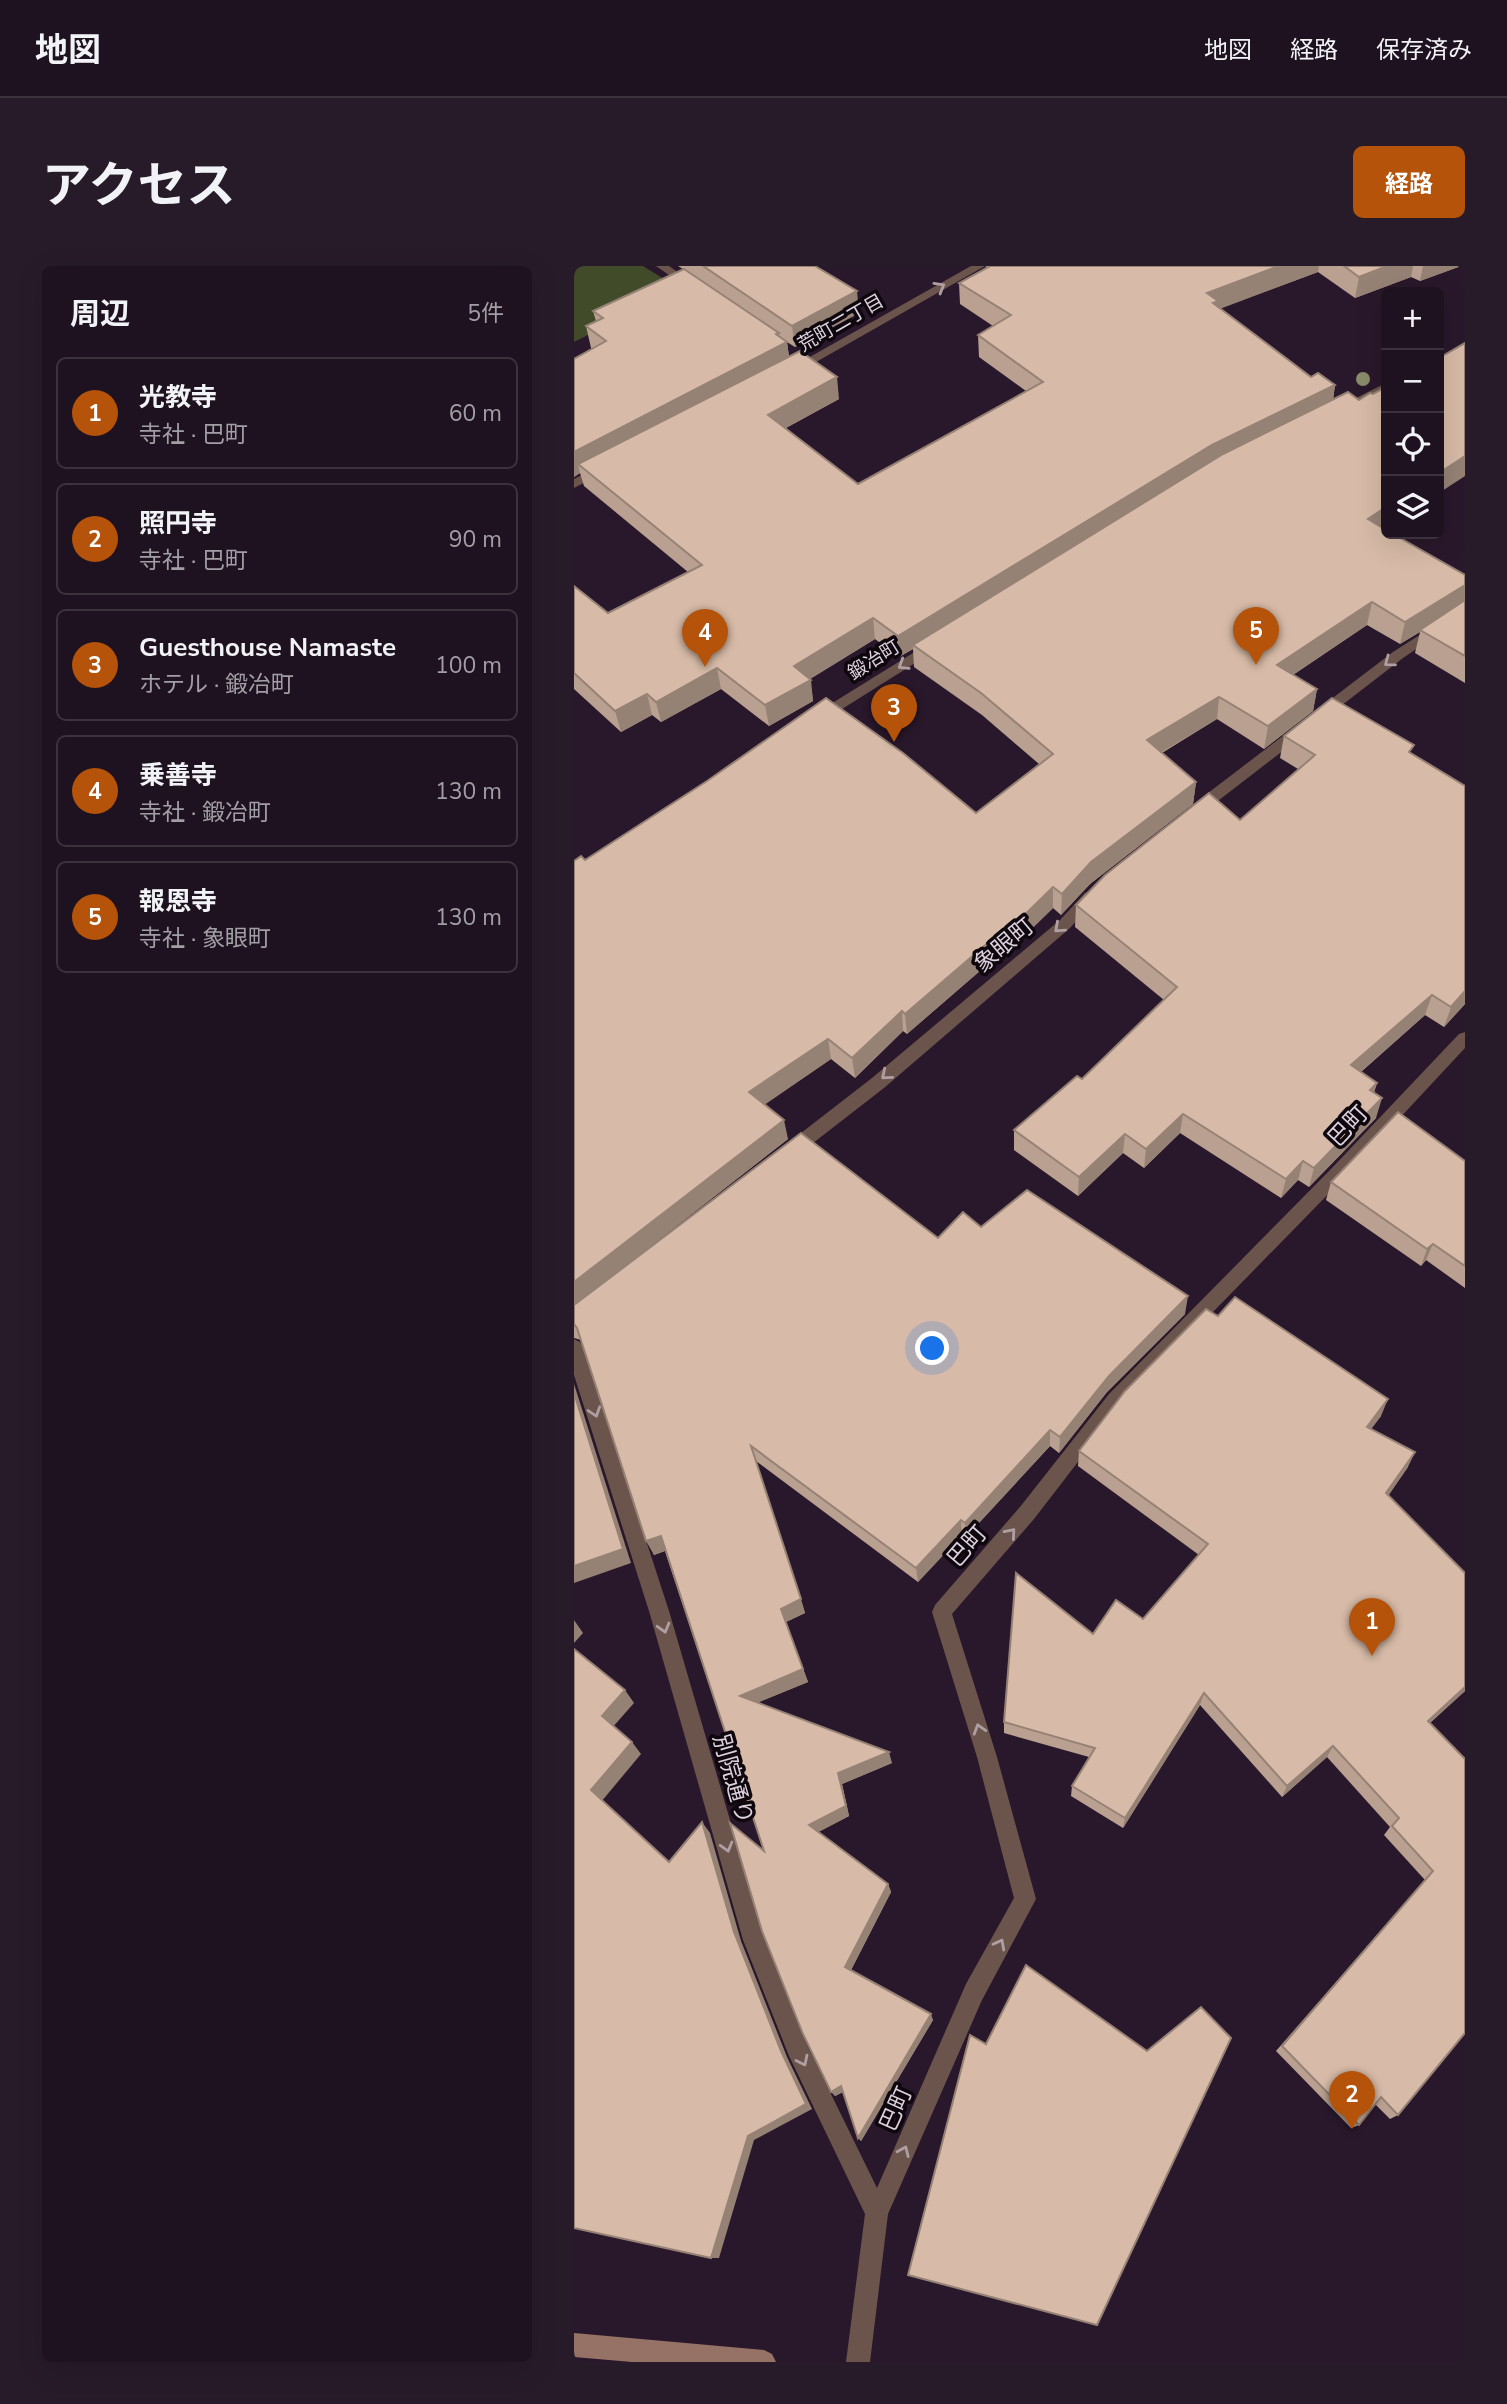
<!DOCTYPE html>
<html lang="ja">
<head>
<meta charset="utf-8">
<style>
  body { margin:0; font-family:"Nunito Sans","Noto Sans JP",sans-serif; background:#271b29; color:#f1f3f6 }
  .controls { position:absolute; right:21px; top:21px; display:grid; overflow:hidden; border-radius:10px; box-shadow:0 7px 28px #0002 }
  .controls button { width:63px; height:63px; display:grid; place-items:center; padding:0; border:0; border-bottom:2px solid #3c323e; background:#1f1220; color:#f1f3f6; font:35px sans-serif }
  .you { position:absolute; left:359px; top:1083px; width:24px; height:24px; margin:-18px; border:5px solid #fff; border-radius:50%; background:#1a73e8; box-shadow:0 0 0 10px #1a73e833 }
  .badge { display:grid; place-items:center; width:46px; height:46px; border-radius:50%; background:#b45309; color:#fff; font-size:23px; font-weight:700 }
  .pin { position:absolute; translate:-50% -58px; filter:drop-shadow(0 2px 4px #0008) }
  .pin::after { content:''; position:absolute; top:37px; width:24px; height:21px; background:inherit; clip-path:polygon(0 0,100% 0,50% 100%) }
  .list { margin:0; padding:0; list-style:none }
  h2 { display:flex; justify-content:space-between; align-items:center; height:91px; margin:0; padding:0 28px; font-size:30px }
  h2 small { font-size:23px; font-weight:400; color:#a19ea5 }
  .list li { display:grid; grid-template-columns:46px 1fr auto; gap:21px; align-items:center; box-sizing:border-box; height:112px; margin:0 14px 14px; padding:0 14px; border:2px solid #3c323e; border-radius:10px }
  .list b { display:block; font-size:26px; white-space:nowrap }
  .list p { margin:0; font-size:23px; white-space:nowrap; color:#a19ea5 }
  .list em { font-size:23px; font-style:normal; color:#a19ea5 }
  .icon { flex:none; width:38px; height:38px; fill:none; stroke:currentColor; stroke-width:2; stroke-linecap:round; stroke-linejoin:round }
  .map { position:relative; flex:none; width:891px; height:2096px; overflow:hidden; border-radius:10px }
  header { display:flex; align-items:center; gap:42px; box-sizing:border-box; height:98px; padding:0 35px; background:#1f1220; border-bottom:2px solid #3c323e }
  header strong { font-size:33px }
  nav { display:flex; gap:38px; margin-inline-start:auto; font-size:24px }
  .intro { display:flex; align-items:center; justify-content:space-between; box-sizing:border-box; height:168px; padding:0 42px }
  h1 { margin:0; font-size:49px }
  .button { padding:18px 32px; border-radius:10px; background:#b45309; color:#fff; font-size:24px; font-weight:700 }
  main { display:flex; gap:42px; padding:0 42px }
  aside { flex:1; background:#1f1220; border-radius:10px; box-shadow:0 7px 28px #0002 }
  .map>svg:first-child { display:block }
  .green { fill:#414a29 }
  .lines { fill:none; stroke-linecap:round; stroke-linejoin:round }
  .lane { fill:#6b544c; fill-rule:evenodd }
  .street { fill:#6b544c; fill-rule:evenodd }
  .secondary { fill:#957265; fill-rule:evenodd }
  .tree { fill:#888c6a }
  .wall { fill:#b9a090 }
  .shaded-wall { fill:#968275 }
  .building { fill:#d7baa7; stroke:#968275; stroke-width:2 }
  .oneway { stroke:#af9fa3 }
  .labels { text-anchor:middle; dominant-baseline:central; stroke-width:7; stroke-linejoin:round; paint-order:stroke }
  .far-street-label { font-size:19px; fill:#dcd1dd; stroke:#0e070e }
  .street-label { font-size:23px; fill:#dcd1dd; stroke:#0e070e }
</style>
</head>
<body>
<header>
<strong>地図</strong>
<nav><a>地図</a><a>経路</a><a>保存済み</a></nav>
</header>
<div class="intro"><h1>アクセス</h1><a class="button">経路</a></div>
<main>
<aside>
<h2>周辺<small>5件</small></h2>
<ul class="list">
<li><span class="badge">1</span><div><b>光教寺</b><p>寺社 · 巴町</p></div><em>60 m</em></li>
<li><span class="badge">2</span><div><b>照円寺</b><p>寺社 · 巴町</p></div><em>90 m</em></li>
<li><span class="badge">3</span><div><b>Guesthouse Namaste</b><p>ホテル · 鍛冶町</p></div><em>100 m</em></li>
<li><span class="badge">4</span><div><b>乗善寺</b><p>寺社 · 鍛冶町</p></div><em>130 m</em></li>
<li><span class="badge">5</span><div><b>報恩寺</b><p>寺社 · 象眼町</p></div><em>130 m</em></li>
</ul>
</aside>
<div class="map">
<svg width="891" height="2096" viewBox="0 0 891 2096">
  <rect width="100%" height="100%" fill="#29182b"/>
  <path class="green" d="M 0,0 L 69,0 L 106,23 L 0,76 Z"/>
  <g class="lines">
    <path class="lane" d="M 82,0 L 95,0 L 125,21 L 115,23 Z"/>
    <g class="street">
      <path d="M 397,0 L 411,0 L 221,108 L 211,105 Z"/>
      <path d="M 812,117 L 812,125 L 782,140 L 772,137 Z"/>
      <path d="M 27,199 L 33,203 L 31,206 L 0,222 L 0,213 Z"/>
      <path d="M 891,340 L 891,350 L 829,392 L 627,548 L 617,548 L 617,540 L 819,386 Z"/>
      <path d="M 360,374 L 365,376 L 365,382 L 249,455 L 239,455 L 239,449 Z"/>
      <path d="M 516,625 L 524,631 L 496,662 L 310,822 L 221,891 L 209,891 L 207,886 L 209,881 L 298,812 L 486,654 L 511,627 Z"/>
      <path d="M 891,766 L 891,782 L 769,913 L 547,1140 L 460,1253 L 378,1348 L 423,1491 L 462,1633 L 408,1734 L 314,1948 L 296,2096 L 272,2096 L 291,1948 L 215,1790 L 169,1674 L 75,1345 L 0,1109 L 0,1073 L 6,1076 L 9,1081 L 95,1345 L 191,1674 L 231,1775 L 303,1922 L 392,1718 L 440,1632 L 403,1491 L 358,1346 L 361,1339 L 446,1241 L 535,1128 L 757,903 L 885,768 Z"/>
    </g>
    <path class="secondary" d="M 0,2067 L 190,2084 L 198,2088 L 202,2096 L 58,2096 L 0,2091 Z"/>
  </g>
  <circle class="tree" cx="789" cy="113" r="7"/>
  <g class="wall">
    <path d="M 104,0 L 241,0 L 285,47 L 221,81 L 213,76 L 215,91 L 265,133 L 212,162 L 284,218 L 452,125 L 405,91 L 404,69 L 419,60 L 386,38 L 385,17 L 412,2 L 412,0 L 887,0 L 846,15 L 837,11 L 781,32 L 744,6 L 646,42 L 737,111 L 761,119 L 759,134 L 785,134 L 799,128 L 812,121 L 812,261 L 810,262 L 891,309 L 891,417 L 841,387 L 846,366 L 826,378 L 793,359 L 719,409 L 743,423 L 739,445 L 690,483 L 643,453 L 588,487 L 622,516 L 619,538 L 516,618 L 487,649 L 479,642 L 440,680 L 437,678 L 333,768 L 329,765 L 281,812 L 257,793 L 191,838 L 214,873 L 51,1000 L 364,972 L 407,961 L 611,1048 L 533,1126 L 485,1187 L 476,1180 L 392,1271 L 388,1269 L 344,1316 L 182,1195 L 231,1347 L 212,1356 L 234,1416 L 184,1436 L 318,1497 L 268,1518 L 275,1550 L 244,1566 L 314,1618 L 317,1626 L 277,1704 L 359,1754 L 287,1875 L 269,1826 L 261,1830 L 190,1585 L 91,1285 L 80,1289 L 7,1074 L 0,1072 L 0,595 L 402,547 L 465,498 L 408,449 L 340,401 L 339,383 L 325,391 L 301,373 L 236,413 L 239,435 L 195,460 L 147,423 L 87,456 L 78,449 L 47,466 L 0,423 L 0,320 L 34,347 L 114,306 L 10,220 L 6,207 L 0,211 L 18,83 L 17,82 L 12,60 L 22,55 L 19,45 L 109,3 Z"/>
    <path d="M 710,470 L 838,488 L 891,738 L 870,761 L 851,749 L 787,806 L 803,817 L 800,826 L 802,852 L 735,921 L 724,914 L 707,932 L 606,867 L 570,902 L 549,887 L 504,930 L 440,884 L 440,864 L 508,813 L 590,734 L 501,661 L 502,639 L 666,554 L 724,503 L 706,492 Z"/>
    <path d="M 891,895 L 891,1022 L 852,994 L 847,1000 L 752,934 L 757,916 Z"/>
    <path d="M 807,1150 L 797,1163 L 834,1201 L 814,1229 L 891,1307 L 891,1425 L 856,1457 L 891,1493 L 824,1849 L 816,1853 L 801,1838 L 785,1859 L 777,1862 L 702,1785 L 851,1614 L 810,1569 L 816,1561 L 753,1491 L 708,1531 L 626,1439 L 549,1562 L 497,1530 L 498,1520 L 515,1491 L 430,1467 L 430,1456 L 519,1368 L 569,1353 L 625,1289 L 504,1200 L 505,1185 Z"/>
  </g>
  <g class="shaded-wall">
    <path d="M 705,0 L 745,0 L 744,6 L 643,44 L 633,27 Z"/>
    <path d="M 813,0 L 839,0 L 837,11 L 781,32 L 785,11 Z"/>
    <path d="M 849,0 L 887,0 L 846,15 Z"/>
    <path d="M 283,25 L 285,47 L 221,81 L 218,60 Z"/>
    <path d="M 205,67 L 206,80 L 213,76 L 216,98 L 4,198 L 6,207 L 0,211 L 0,186 Z"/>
    <path d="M 263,111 L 265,133 L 197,170 L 194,149 Z"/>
    <path d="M 761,119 L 758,141 L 339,379 L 339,383 L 325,391 L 324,370 L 638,179 Z"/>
    <path d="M 891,190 L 891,210 L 865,227 L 865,207 Z"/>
    <path d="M 812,241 L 812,261 L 789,276 L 794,253 Z"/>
    <path d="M 891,319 L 891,338 L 826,378 L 831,356 Z"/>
    <path d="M 798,336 L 793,359 L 699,422 L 703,399 Z"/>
    <path d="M 299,352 L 301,373 L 223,421 L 220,400 Z"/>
    <path d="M 143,402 L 147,423 L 87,456 L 82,436 Z"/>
    <path d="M 237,414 L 239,435 L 195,460 L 191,439 Z"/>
    <path d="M 743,423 L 739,445 L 690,483 L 694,460 Z"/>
    <path d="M 73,428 L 78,449 L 47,466 L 41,445 Z"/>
    <path d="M 645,431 L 643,453 L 571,496 L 573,474 Z"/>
    <path d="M 622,516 L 619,538 L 516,618 L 487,649 L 488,628 L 517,596 Z"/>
    <path d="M 479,621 L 479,642 L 440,680 L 440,659 Z"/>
    <path d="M 437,657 L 437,678 L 333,768 L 331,748 Z"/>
    <path d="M 891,725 L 891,738 L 870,761 L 877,741 Z"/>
    <path d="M 858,729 L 851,749 L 772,819 L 777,799 Z"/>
    <path d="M 328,745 L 329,765 L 281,812 L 278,792 Z"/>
    <path d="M 254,773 L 257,793 L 180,846 L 175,826 Z"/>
    <path d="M 803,817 L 797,837 L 796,824 Z"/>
    <path d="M 808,832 L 802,852 L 735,921 L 740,902 Z"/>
    <path d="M 609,848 L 606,867 L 570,902 L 572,883 Z"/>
    <path d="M 210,854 L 214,873 L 0,1040 L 0,1016 Z"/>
    <path d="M 551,868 L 549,887 L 504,930 L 505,911 Z"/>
    <path d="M 729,895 L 724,914 L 707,932 L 712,913 Z"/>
    <path d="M 859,978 L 852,994 L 847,1000 L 853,983 Z"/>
    <path d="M 614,1030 L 611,1048 L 533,1126 L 485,1187 L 486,1171 L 535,1110 Z"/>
    <path d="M 0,1118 L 57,1297 L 0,1317 Z"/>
    <path d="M 814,1133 L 807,1150 L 787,1176 L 793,1161 Z"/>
    <path d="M 476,1164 L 476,1180 L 392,1271 L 391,1257 Z"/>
    <path d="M 841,1186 L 834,1201 L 806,1242 L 812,1227 Z"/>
    <path d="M 387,1254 L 388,1269 L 344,1316 L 342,1302 Z"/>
    <path d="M 87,1270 L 93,1284 L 80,1289 L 72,1275 Z"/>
    <path d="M 227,1333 L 231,1347 L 212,1356 L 207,1343 Z"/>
    <path d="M 0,1354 L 9,1367 L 0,1377 Z"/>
    <path d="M 229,1403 L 234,1416 L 171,1442 L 166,1430 Z"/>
    <path d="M 891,1421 L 891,1425 L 845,1466 L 854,1455 Z"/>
    <path d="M 51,1424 L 60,1437 L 37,1463 L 28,1450 Z"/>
    <path d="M 630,1427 L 626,1439 L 549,1562 L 551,1552 Z"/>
    <path d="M 58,1476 L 67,1488 L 27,1536 L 17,1524 Z"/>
    <path d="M 759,1480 L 753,1491 L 708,1531 L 713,1520 Z"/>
    <path d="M 315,1486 L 318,1497 L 268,1518 L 275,1550 L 239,1569 L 235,1559 L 264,1507 Z"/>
    <path d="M 128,1556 L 136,1567 L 167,1675 L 213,1791 L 238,1843 L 180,1874 L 145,1992 L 137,1992 L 174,1870 L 207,1785 L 160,1666 Z"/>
    <path d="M 314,1618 L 317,1626 L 275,1708 L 271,1701 Z"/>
    <path d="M 357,1748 L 359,1754 L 287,1875 L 284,1872 Z"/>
    <path d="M 267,1820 L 271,1825 L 261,1830 L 257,1826 Z"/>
  </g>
  <g class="building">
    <path d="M 129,0 L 241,0 L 283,25 L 218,60 Z"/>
    <path d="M 416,0 L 705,0 L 633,27 L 644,35 L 639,37 L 737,111 L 744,107 L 761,119 L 638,179 L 324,370 L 299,352 L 220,400 L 237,414 L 191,439 L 143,402 L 82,436 L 73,428 L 41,445 L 0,407 L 0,320 L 34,347 L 128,299 L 4,198 L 226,85 L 263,111 L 194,149 L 284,218 L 469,116 L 404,69 L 437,49 L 385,17 Z"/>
    <path d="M 770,0 L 813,0 L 785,11 Z"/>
    <path d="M 110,3 L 205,67 L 202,68 L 213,76 L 0,186 L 0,93 L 32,75 L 12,60 L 29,52 L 19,45 Z"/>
    <path d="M 891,77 L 891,190 L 865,207 L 865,92 Z"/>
    <path d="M 812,121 L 812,241 L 794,253 L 812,264 L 812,268 L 819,268 L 891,309 L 891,319 L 831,356 L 798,336 L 703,399 L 743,423 L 694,460 L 645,431 L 573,474 L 622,516 L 517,596 L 488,628 L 479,621 L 440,659 L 437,657 L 331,748 L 328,745 L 278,792 L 254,773 L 175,826 L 210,854 L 0,1016 L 0,595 L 7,590 L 11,594 L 133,515 L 252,432 L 329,487 L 402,547 L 479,488 L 407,427 L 339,379 L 649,188 L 774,126 L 785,134 L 796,127 L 799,128 Z"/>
    <path d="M 891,334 L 891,390 L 846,364 Z"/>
    <path d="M 758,432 L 840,479 L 835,486 L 891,520 L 891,725 L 877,741 L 858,729 L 777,799 L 803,817 L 796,824 L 808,832 L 740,902 L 729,895 L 712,913 L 609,848 L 572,883 L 551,868 L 505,911 L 440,864 L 503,810 L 508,813 L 603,721 L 502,639 L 531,609 L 635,527 L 666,554 L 741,489 L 710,470 Z"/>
    <path d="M 824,846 L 891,895 L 891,1000 L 859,978 L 853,983 L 757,916 Z"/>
    <path d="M 227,867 L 364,972 L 389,946 L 407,961 L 453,924 L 614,1030 L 535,1110 L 486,1171 L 476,1164 L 391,1257 L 387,1254 L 342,1302 L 177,1180 L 227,1333 L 207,1343 L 229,1403 L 166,1430 L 315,1486 L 264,1507 L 272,1540 L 235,1559 L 314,1618 L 271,1701 L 357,1748 L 284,1872 L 267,1820 L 257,1826 L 229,1768 L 188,1665 L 156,1557 L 190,1585 L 87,1270 L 72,1275 L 3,1062 L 0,1058 L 0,1039 Z"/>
    <path d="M 661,1031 L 814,1133 L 793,1161 L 841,1186 L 812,1227 L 891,1307 L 891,1421 L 854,1455 L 891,1493 L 891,1767 L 824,1849 L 807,1831 L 785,1859 L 708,1780 L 859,1605 L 818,1560 L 825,1552 L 759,1480 L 713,1520 L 630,1427 L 551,1552 L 498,1520 L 521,1482 L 430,1456 L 442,1307 L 519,1368 L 542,1334 L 569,1353 L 634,1278 L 505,1185 L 551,1125 L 632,1043 L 644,1050 Z"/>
    <path d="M 0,1127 L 49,1283 L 0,1300 Z"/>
    <path d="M 0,1383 L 51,1424 L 28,1450 L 58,1476 L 17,1524 L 95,1596 L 128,1556 L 160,1666 L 207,1785 L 232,1838 L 174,1870 L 137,1992 L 0,1962 Z"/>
    <path d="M 452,1699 L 573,1785 L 627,1741 L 657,1772 L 523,2059 L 334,2009 L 396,1769 L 412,1778 Z"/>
  </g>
  <defs><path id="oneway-chevron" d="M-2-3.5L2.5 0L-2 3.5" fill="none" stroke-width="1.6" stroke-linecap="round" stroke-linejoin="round" transform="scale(1.75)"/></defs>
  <g class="oneway">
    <use href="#oneway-chevron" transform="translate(366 21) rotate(-30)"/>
    <use href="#oneway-chevron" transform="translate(815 396) rotate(143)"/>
    <use href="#oneway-chevron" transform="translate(329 399) rotate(148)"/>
    <use href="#oneway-chevron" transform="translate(485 662) rotate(138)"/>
    <use href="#oneway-chevron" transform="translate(312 809) rotate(140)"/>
    <use href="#oneway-chevron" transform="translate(21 1146) rotate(72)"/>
    <use href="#oneway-chevron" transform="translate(437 1267) rotate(-49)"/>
    <use href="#oneway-chevron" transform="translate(90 1362) rotate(74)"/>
    <use href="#oneway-chevron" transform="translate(405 1463) rotate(-107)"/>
    <use href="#oneway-chevron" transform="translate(153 1581) rotate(74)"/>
    <use href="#oneway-chevron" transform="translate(426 1678) rotate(-62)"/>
    <use href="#oneway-chevron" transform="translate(229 1795) rotate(64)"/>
    <use href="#oneway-chevron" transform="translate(330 1885) rotate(-66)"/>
  </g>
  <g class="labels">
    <g class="far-street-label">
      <text transform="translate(267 57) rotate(-30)">荒町二丁目</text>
      <text transform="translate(300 394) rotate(-32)">鍛冶町</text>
    </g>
    <g class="street-label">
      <text transform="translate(430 679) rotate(-40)">象眼町</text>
      <text transform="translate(774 860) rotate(-47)">巴町</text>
      <text transform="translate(393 1280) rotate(-49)">巴町</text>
      <text transform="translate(159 1513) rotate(74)">別院通り</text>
      <text transform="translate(322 1843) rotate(-66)">巴町</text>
    </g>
  </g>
</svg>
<div class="controls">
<button>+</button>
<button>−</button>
<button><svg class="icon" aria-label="locate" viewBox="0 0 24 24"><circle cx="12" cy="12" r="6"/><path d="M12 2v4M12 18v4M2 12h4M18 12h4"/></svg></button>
<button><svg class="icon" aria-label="layers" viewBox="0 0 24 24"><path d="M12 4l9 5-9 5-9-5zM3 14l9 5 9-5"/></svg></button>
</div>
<div class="you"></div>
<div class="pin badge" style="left:798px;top:1390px">1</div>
<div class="pin badge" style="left:778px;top:1863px">2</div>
<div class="pin badge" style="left:320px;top:476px">3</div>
<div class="pin badge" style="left:131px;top:401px">4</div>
<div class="pin badge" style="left:682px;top:399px">5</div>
</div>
</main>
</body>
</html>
